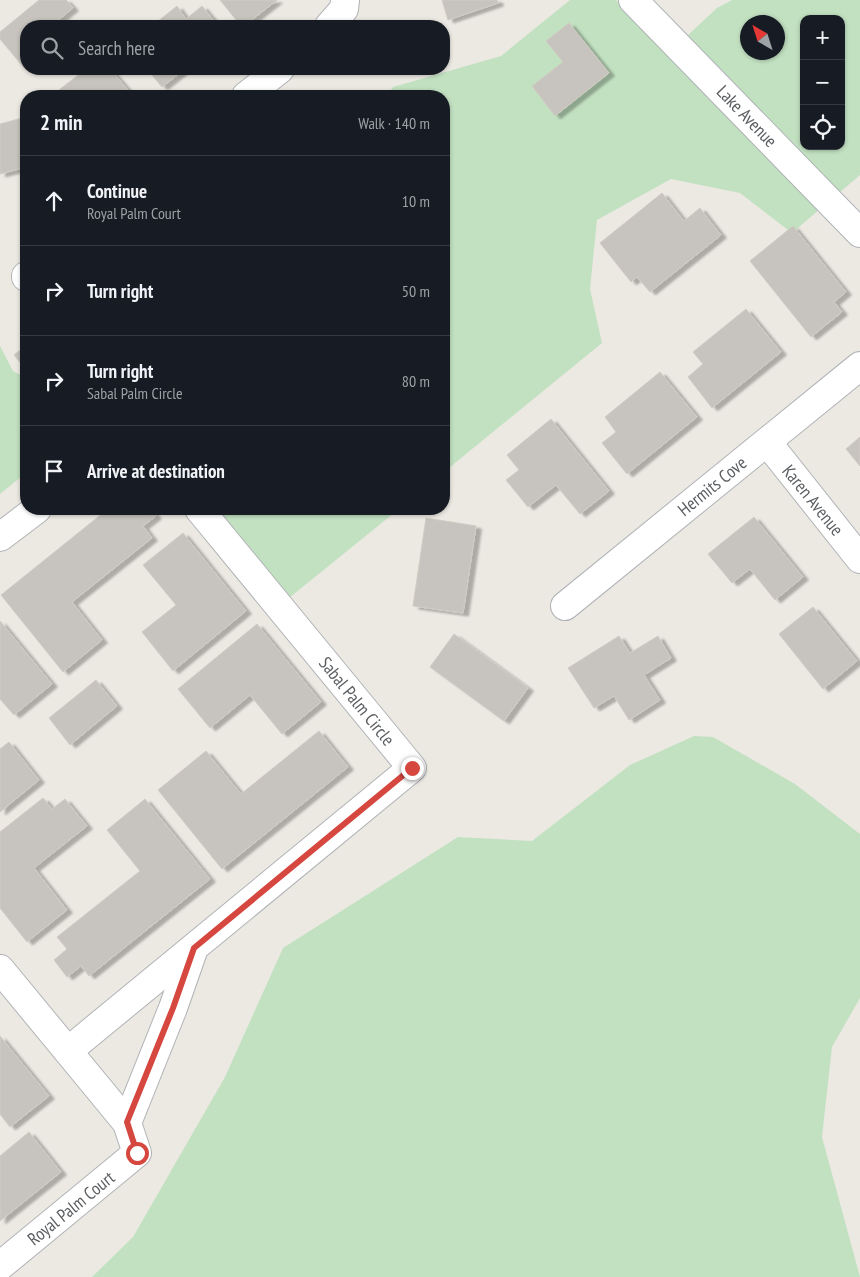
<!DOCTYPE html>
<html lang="en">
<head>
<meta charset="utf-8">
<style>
  body { margin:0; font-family:"PT Sans Narrow",sans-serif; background:#242831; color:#f1f3f6 }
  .controls { position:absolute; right:15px; top:15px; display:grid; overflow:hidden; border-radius:10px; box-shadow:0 1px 4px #0004 }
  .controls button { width:45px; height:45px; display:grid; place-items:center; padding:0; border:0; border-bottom:1px solid #363941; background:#171b24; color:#f1f3f6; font:25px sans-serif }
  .compass { position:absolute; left:740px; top:15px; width:45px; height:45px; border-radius:50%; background:#171b24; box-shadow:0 1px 4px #0004; rotate:321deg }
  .stop { position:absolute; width:15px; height:15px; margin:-11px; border:4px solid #d5473f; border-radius:50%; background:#fff }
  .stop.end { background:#d5473f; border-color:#fff; box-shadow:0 1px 5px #0008 }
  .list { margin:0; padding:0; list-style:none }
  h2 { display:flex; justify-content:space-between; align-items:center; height:65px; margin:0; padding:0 20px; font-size:21px }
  h2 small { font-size:16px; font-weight:400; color:#9ea1a6 }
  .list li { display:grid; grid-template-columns:32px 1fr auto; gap:15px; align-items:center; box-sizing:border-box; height:90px; padding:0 20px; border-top:1px solid #363941 }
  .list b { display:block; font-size:19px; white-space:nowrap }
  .list p { margin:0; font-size:16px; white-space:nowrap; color:#9ea1a6 }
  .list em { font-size:16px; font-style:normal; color:#9ea1a6 }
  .icon { flex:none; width:28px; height:28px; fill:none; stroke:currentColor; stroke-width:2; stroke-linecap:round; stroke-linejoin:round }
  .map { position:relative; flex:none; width:860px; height:1277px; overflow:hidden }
  .search { position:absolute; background:#171b24; box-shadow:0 1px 4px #0004; left:20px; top:20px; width:430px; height:55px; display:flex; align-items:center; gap:12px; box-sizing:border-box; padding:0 18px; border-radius:20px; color:#9ea1a6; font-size:19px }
  .panel { position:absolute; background:#171b24; box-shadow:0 1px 4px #0004; left:20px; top:90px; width:430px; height:425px; border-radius:20px }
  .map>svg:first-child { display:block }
  .green { fill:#c2e1c1; fill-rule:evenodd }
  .building { fill:#c7c4bf; stroke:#d0cbc2; filter:url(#shadow) }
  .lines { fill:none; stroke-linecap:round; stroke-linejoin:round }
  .minor-casing { stroke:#b0b3b6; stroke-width:30 }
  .minor { stroke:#fff; stroke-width:28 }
  .route { stroke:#d5473f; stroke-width:6 }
  .labels { text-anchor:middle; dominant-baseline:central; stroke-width:4; stroke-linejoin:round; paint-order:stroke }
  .street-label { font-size:18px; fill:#5b5e61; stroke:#fff }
</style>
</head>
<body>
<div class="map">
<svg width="860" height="1277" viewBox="0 0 860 1277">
  <defs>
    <filter id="shadow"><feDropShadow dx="5.5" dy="3" stdDeviation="1" flood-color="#0004"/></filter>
  </defs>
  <rect width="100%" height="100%" fill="#ece9e3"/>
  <g class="green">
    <path d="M 570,0 L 616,0 L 820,209 L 792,233 L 740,193 L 671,179 L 597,220 L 590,289 L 602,343 L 444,472 L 444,96 L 387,96 L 393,87 L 501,56 Z"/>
    <path d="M 732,0 L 860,0 L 860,175 L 839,193 L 686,37 L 717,8 ZM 804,19 L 841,19 L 841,146 L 804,146 ZM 748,22 L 778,22 L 778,52 L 748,52 Z"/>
    <path d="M 0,346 L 13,371 L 26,378 L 26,473 L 0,494 Z"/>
    <path d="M 215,509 L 399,509 L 289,598 Z"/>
    <path d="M 694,736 L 713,737 L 795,784 L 860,834 L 860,998 L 832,1047 L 822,1137 L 860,1277 L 92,1277 L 133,1237 L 225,1077 L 283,948 L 458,837 L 532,841 L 630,765 Z"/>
  </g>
  <g class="building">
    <path d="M 39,0 L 66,0 L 73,8 L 51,26 L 26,26 L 26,68 L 25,69 L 0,39 L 0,32 Z"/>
    <path d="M 220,0 L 277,0 L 244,26 L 241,26 Z"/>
    <path d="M 442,0 L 497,0 L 498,3 L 448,20 Z"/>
    <path d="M 177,6 L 186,19 L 202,6 L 218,26 L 152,26 Z"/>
    <path d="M 569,23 L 609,73 L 555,116 L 532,86 L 563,62 L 546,41 Z"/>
    <path d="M 86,69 L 110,69 L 133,96 L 64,96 L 59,90 Z"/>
    <path d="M 147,69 L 185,69 L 162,87 Z"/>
    <path d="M 26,117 L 26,167 L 0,174 L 0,124 Z"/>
    <path d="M 662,193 L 684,221 L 700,208 L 721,235 L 650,292 L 637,277 L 631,282 L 600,243 Z"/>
    <path d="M 793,226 L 846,292 L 834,302 L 842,312 L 811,337 L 750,261 Z"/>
    <path d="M 746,309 L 781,352 L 712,408 L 688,377 L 703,364 L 693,352 Z"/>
    <path d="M 26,345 L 26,370 L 14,355 Z"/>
    <path d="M 660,372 L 697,417 L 627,474 L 602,443 L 616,432 L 605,417 Z"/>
    <path d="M 551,419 L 609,491 L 580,514 L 556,485 L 528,507 L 506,480 L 519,470 L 507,455 Z"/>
    <path d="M 860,437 L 860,466 L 846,449 Z"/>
    <path d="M 108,509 L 127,509 L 128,510 L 129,509 L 150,509 L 156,516 L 143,526 L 152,538 L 72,602 L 102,640 L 63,672 L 1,595 Z"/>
    <path d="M 754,517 L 803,577 L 775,600 L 750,569 L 732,583 L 708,554 Z"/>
    <path d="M 426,518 L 476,526 L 463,613 L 413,606 Z"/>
    <path d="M 183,533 L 246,611 L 173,671 L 142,632 L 176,605 L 143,565 Z"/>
    <path d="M 813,607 L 857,661 L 823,689 L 779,634 Z"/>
    <path d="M 0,621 L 52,684 L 14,715 L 0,699 Z"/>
    <path d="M 257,624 L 321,702 L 282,734 L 250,695 L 210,728 L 178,689 Z"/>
    <path d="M 454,634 L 528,688 L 504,721 L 430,667 Z"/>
    <path d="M 619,636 L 630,653 L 658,636 L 671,658 L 644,675 L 660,700 L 629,720 L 614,696 L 594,708 L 568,668 Z"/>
    <path d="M 96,680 L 117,706 L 70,745 L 49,718 Z"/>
    <path d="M 319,731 L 348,767 L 222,869 L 158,790 L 206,751 L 241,794 Z"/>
    <path d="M 9,742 L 39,780 L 0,812 L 0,749 Z"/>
    <path d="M 43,798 L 52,809 L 65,799 L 87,826 L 34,868 L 67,910 L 27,942 L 0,908 L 0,832 Z"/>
    <path d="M 145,799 L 210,879 L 89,976 L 81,966 L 67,977 L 54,960 L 67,949 L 57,937 L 140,871 L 107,830 Z"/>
    <path d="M 0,1036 L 49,1096 L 10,1127 L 0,1114 Z"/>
    <path d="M 29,1132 L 61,1172 L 0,1221 L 0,1156 Z"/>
  </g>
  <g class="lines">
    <g class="minor-casing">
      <g id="minor">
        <path d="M 633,0 L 860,233"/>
        <path d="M 329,26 L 344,9 L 345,0"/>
        <path d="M 246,96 L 280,69"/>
        <path d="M 26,277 L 26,276"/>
        <path d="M 767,442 L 860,559"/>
        <path d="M 0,537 L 37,509"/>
        <path d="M 565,606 L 860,366"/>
        <path d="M 0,969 L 127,1123 L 137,1153 L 0,1266"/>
        <path d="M 68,1051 L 412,768 L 199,509"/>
        <path d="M 127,1123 L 173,1008 L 194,948"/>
      </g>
    </g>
    <use href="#minor" class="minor"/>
  </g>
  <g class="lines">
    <path class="route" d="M 137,1153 L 127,1122 L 173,1008 L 194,948 L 412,768"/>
  </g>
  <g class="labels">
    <g class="street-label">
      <text transform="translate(747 116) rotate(46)">Lake Avenue</text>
      <text transform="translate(712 486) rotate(-39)">Hermits Cove</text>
      <text transform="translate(813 500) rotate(51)">Karen Avenue</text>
      <text transform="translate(357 701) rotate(51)">Sabal Palm Circle</text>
      <text transform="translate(71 1208) rotate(-39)">Royal Palm Court</text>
    </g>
  </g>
</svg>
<div class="controls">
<button>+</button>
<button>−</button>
<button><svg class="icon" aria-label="locate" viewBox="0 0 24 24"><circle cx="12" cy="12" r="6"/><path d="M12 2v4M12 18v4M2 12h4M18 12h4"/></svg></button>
</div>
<svg class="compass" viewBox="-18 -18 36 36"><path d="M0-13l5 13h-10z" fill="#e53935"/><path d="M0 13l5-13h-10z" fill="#9ea1a6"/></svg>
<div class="stop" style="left:137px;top:1153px"></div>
<div class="stop end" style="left:412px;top:768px"></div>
<div class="search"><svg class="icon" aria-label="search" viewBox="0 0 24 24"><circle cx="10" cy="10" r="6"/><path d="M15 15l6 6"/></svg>Search here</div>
<section class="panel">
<h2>2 min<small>Walk · 140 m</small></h2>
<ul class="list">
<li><svg class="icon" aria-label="ahead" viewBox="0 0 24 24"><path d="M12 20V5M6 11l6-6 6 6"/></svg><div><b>Continue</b><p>Royal Palm Court</p></div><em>10 m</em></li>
<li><svg class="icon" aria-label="right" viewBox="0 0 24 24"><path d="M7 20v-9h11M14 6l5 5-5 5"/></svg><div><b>Turn right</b></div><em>50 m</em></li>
<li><svg class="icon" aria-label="right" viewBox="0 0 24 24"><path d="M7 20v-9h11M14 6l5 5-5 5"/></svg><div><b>Turn right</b><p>Sabal Palm Circle</p></div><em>80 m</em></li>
<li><svg class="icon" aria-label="arrive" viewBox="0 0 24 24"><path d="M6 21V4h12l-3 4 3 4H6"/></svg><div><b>Arrive at destination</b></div></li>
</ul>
</section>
</div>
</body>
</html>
